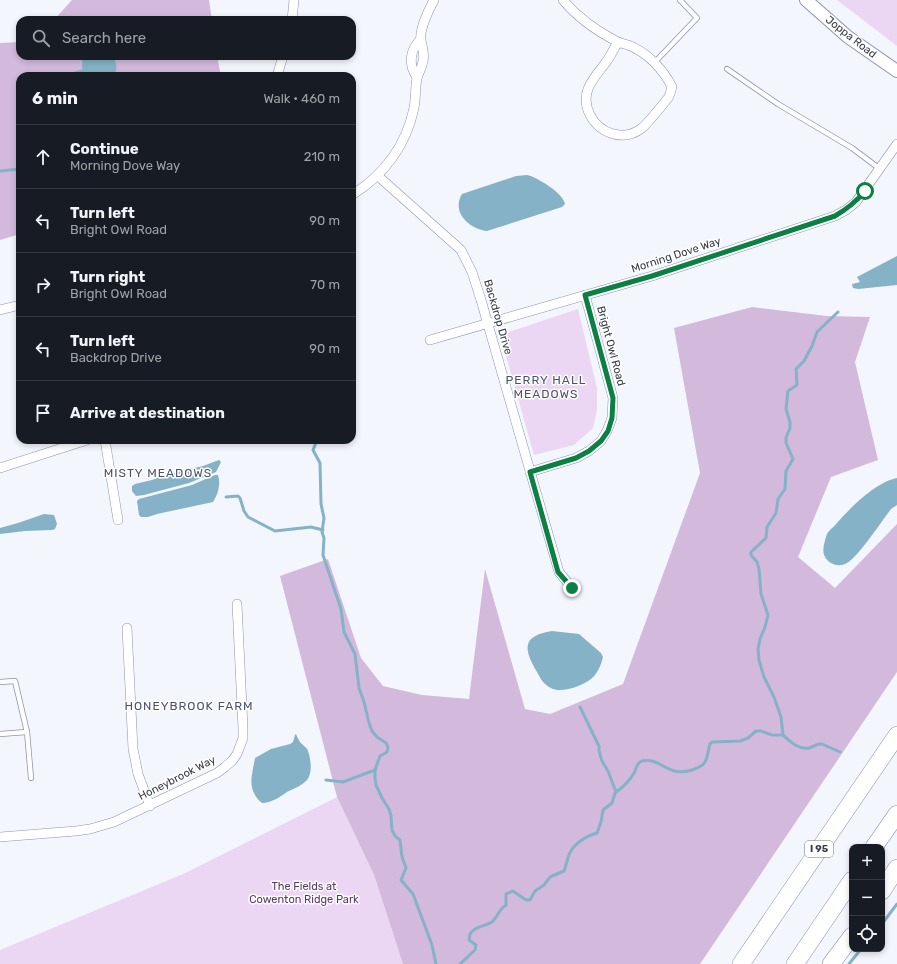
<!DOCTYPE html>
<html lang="en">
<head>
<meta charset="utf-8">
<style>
  body { margin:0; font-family:Rubik,sans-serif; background:#242831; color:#f1f3f6 }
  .controls { position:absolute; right:12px; bottom:12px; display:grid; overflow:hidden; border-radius:8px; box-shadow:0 2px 6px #0003 }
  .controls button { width:36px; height:36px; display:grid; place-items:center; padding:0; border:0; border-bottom:1px solid #363941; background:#171b24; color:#f1f3f6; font:20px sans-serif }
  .stop { position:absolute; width:12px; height:12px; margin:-9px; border:3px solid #0b8043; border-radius:50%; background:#fff }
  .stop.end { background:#0b8043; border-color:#fff; box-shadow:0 1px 4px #0008 }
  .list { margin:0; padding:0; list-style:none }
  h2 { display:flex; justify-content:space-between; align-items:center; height:52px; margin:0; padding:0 16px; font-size:17px }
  h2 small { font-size:13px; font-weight:400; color:#9ea1a6 }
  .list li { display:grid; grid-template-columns:26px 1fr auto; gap:12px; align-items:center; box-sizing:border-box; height:64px; padding:0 16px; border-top:1px solid #363941 }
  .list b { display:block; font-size:15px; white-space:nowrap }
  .list p { margin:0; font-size:13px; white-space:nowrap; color:#9ea1a6 }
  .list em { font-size:13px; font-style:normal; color:#9ea1a6 }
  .icon { flex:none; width:22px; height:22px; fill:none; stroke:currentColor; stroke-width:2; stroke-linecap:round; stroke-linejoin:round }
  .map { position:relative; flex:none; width:897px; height:964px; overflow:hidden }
  .search { position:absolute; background:#171b24; box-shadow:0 2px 6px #0003; left:16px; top:16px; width:340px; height:44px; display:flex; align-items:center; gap:10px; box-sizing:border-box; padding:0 14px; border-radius:12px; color:#9ea1a6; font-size:15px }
  .panel { position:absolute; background:#171b24; box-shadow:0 2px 6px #0003; left:16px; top:72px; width:340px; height:372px; border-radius:12px }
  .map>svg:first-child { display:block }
  .green { fill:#ebd6f4 }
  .forest { fill:#d3badd }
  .water { fill:#85b2c6 }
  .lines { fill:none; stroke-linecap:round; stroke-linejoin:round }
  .stream { stroke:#85b2c6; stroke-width:3 }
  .service-casing { stroke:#8a94b3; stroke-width:6 }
  .minor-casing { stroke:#8a94b3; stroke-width:10 }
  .tertiary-casing { stroke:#8a94b3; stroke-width:14 }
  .motorway-casing { stroke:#8a94b3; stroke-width:18 }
  .service { stroke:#fff; stroke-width:4.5 }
  .minor { stroke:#fff; stroke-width:9 }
  .tertiary { stroke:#fff; stroke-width:12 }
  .motorway { stroke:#fff; stroke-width:17 }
  .route { stroke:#0b8043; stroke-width:5 }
  .labels { text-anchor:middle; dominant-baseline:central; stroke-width:3; stroke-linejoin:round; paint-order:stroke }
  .shield { fill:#fff; stroke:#72757f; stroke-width:1 }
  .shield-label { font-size:10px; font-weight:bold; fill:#363a48 }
  .street-label { font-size:11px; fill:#363a48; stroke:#fff }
  .park-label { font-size:11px; fill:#593766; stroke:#fff }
  .neighbourhood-label { font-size:12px; letter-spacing:1px; fill:#49516d; stroke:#fff }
</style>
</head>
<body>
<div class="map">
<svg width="897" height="964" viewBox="0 0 897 964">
  <rect width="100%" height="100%" fill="#f4f6fd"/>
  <g class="green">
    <path d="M 837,0 L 897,0 L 897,46 Z"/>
    <path d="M 578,309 L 597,388 L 597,410 L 593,428 L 574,445 L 534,455 L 500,335 Z"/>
    <path d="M 337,797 L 374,875 L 403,964 L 0,964 L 0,950 L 183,874 Z"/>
  </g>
  <g class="forest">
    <path d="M 72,0 L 209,0 L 212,20 L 54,20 Z"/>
    <path d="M 20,42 L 20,56 L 217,56 L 221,76 L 20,76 L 20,234 L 0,240 L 0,43 Z"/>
    <path d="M 752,307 L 827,316 L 870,317 L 855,362 L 878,460 L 831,477 L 798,557 L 835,588 L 897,524 L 897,672 L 700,964 L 403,964 L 374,875 L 337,797 L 280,576 L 328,559 L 361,658 L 383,686 L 422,695 L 469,699 L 485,569 L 525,709 L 550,714 L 623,684 L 700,473 L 674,328 Z"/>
  </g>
  <g class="water">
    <path d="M 83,56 L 112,56 C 116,59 117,67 116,71 C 115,73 114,74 111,75 C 108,77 88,77 85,75 C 81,72 82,61 83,56 Z"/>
    <path d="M 527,175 C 537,177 563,193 565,204 L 562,207 L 487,231 C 469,229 451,212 462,194 L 516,176 Z"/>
    <path d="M 897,256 L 897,285 L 858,289 L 853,288 L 852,284 L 860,282 L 857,277 Z"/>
    <path d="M 219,460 L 221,462 L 216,472 L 189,483 L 144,495 L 136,496 L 132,491 L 132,486 L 135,484 L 152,480 L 168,474 L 203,466 Z"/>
    <path d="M 215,475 L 218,475 C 221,485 218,494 213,502 L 157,514 L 148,517 L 141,517 L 139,515 L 137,501 L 139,499 L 192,485 Z"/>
    <path d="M 897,478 L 897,505 L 891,509 C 881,522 859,556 847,563 C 838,568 828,564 824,555 C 822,549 825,540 827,534 C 829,530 834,527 837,523 C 851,507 876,482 897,478 Z"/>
    <path d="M 44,514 L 54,515 L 57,524 L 55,529 L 52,530 L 25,531 L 0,534 L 0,528 L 18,523 Z"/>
    <path d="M 552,631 L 579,634 L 601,653 L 603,657 C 601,665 598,673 591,679 C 582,686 561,694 551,688 C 544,685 540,678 537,672 C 523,648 522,636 552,631 Z"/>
    <path d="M 296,734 C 297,736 298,739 300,742 C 302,745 307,747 308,751 C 311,759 313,774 306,781 C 301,786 293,789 287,792 C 280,797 271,803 262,803 C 246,789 252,776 255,758 L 271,749 L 290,744 L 293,742 L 295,735 Z"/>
  </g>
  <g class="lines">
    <g class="stream">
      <path d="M 72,76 L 75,73 L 82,71"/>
      <path d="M 0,171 L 20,169"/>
      <path d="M 317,440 L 313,450 L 320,463 L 321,504 L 324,518 L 322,532 L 324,538 L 323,555 L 341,609 L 344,632 L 355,654 L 359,688 L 364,702 L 369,723 L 372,731 L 377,737 L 386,743 L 388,747 L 387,752 L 380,756 L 375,770 L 375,778 L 376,785 L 382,798 L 389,809 L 391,816 L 392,830 L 395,836 L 400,840 L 402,857 L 406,868 L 401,880 L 413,894 L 432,945 L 436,964"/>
      <path d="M 226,497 L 238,496 L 240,498 L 244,511 L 248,517 L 275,531 L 311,527 L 323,530"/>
      <path d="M 580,707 L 595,738 L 599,746 L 599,751 L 602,761 L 608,771 L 616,792"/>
      <path d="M 783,735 L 781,717 L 774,697 L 764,677 L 759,660 L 758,649 L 760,639 L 765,627 L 768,615 L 761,594 L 759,569 L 757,562 L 751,555 L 751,552 L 766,538 L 767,527 L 776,513 L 778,499 L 785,489 L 786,471 L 793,459 L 786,443 L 786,438 L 790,428 L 790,422 L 786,409 L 788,391 L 797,385 L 796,369 L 804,361 L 812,346 L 817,332 L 838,312"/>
      <path d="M 326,780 L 343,782 L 375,770"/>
      <path d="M 882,924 L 897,904"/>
      <path d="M 460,964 L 475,950 L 476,945 L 469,940 L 470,934 C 475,926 484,927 492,922 C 498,917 498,910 506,905 L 506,894 L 513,891 L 526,900 L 530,900 L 535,891 L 544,885 L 550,877 L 564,871 C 566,866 567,860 569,855 C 573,844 586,836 597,833 L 601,822 L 603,810 L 612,803 L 615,793 C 622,788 629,782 634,773 C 636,769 637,762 642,761 C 662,757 667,778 692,770 C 697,768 702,767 705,762 C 708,757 708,750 710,744 L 712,742 L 740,741 L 748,738 L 756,731 L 761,731 L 772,735 L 783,735 C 790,741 798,750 809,748 C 814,747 816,743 822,744 L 840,752"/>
      <path d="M 849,964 L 861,949"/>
    </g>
    <g class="service-casing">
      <g id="service">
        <path d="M 654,63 L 697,18 L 680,0"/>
        <path d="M 727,69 L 778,104 L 852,148 L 880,169"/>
        <path d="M 0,682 L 15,681 L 27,732 L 31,778"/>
        <path d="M 0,734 L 27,732"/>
      </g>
    </g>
    <g class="minor-casing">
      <g id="minor">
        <path d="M 563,0 C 577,17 597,31 616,41 C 620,43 624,44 628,45 C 647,52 663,69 672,87 C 671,90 670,95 668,98 C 664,103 647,124 642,128 C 624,142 600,134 590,115 C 586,107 585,97 588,89 C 593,76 604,67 610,56 C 613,51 615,47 618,42"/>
        <path d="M 292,20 L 294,0"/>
        <path d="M 277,76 L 283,56"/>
        <path d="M 417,77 C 408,65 410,50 420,40"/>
        <path d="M 378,176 L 461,250 L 472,272 L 481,300 L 559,572 L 572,588"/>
        <path d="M 352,195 C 385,174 406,146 414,108 C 416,98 415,88 417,78 C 419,72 422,68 423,61 C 425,53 422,48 421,40 C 419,30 429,9 434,0"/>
        <path d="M 0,310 L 20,305"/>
        <path d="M 430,340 L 652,276 L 835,216 L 846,210 L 856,202 L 897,144"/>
        <path d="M 105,440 L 118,520"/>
        <path d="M 0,468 L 87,440"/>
        <path d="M 530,472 L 576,458 L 589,451 L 601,441 L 607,431 L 612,418 L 613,398 L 585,295"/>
        <path d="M 127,628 L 133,749 L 138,774 L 150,806"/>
        <path d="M 0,837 L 76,831 L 90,829 L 114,822 L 217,773 L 225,767 L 232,761 L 237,754 L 243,738 L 243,728 L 237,604"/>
      </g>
    </g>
    <g class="tertiary-casing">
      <path id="tertiary" d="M 806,0 L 848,37 L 897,71"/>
    </g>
    <g class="motorway-casing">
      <g id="motorway">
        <path d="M 874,847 L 897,814"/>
        <path d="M 882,891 L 897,868"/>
        <path d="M 741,964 L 897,735"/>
        <path d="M 795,964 L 852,880"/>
        <path d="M 831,964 L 852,936"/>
      </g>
    </g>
    <use href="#service" class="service"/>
    <use href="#minor" class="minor"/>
    <use href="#tertiary" class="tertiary"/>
    <use href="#motorway" class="motorway"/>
  </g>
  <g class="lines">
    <path class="route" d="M 572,588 L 558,572 L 530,472 L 576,458 L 589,451 L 601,441 L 608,431 L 612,418 L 613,398 L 585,295 L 652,276 L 835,216 C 847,209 856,202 865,191"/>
  </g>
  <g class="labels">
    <rect class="shield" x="805" y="841" width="28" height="16" rx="3"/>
    <g class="shield-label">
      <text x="819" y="849">I 95</text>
    </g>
    <g class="street-label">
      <text transform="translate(851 37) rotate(38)">Joppa Road</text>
      <text transform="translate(676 255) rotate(-18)">Morning Dove Way</text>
      <text transform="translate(498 317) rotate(74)">Backdrop Drive</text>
      <text transform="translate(611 346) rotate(75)">Bright Owl Road</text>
      <text transform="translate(177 778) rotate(-27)">Honeybrook Way</text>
    </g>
    <g class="park-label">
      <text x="304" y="886">The Fields at<tspan x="304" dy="13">Cowenton Ridge Park</tspan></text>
    </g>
    <g class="neighbourhood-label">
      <text x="546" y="380">PERRY HALL<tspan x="546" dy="14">MEADOWS</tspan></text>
      <text x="158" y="473">MISTY MEADOWS</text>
      <text x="189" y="706">HONEYBROOK FARM</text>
    </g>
  </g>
</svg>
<div class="controls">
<button>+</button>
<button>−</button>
<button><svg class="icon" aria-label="locate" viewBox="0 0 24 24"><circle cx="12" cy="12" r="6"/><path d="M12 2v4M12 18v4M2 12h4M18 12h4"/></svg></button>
</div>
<div class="stop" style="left:865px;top:191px"></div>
<div class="stop end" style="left:572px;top:588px"></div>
<div class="search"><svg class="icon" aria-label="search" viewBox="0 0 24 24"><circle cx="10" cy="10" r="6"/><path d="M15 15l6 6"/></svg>Search here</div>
<section class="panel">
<h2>6 min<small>Walk · 460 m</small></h2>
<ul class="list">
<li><svg class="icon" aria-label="ahead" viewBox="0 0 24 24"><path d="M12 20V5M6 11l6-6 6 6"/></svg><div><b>Continue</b><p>Morning Dove Way</p></div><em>210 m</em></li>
<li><svg class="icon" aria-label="left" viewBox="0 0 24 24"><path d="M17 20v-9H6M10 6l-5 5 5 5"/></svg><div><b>Turn left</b><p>Bright Owl Road</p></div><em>90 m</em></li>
<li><svg class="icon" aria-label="right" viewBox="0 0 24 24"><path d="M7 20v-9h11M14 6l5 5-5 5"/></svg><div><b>Turn right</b><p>Bright Owl Road</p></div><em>70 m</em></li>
<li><svg class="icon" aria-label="left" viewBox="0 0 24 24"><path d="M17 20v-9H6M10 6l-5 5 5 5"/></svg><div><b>Turn left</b><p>Backdrop Drive</p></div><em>90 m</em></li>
<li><svg class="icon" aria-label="arrive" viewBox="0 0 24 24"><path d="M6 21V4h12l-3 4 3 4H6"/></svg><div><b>Arrive at destination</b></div></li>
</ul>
</section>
</div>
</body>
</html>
